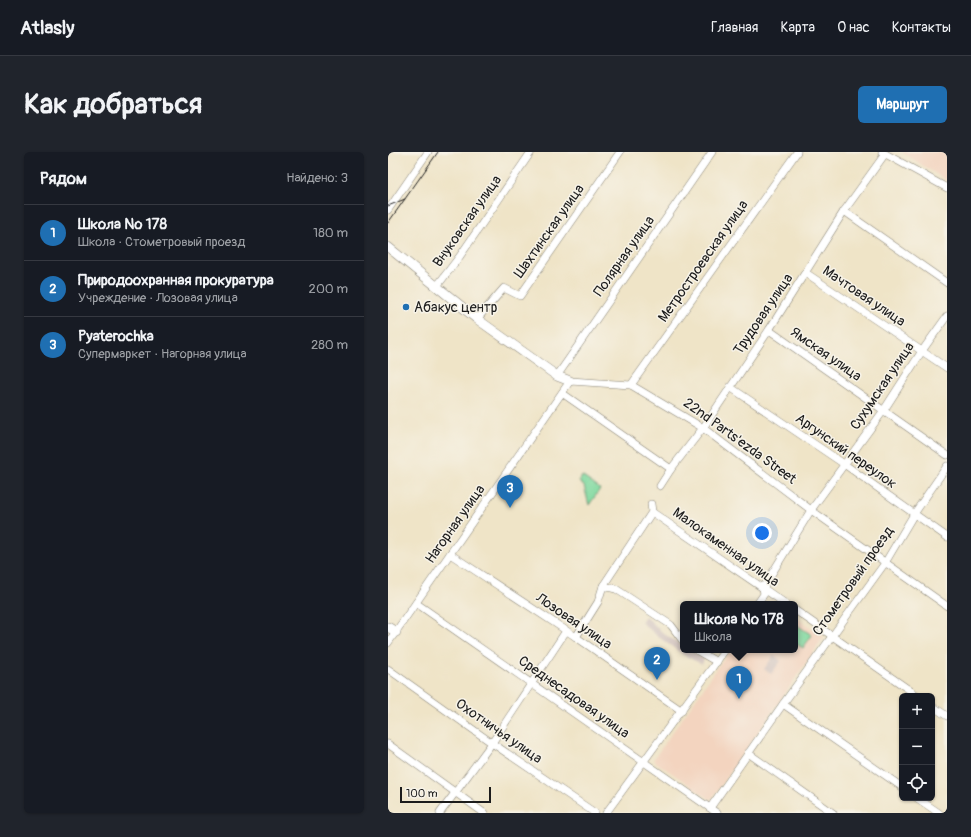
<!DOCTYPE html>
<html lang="ru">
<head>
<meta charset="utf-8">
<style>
  body { margin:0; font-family:Pangolin,sans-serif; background:#20242c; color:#f1f3f6 }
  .controls { position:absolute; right:12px; bottom:12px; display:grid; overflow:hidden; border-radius:6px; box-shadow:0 1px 3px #0004 }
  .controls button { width:36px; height:36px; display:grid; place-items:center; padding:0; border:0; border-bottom:1px solid #363941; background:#171b24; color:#f1f3f6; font:20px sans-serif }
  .scale { position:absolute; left:12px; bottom:10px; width:91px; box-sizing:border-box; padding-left:4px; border:2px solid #1c1c1c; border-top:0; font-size:11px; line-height:14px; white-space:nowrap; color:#1c1c1c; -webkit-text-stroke:3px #f7f3e8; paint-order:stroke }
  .you { position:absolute; left:374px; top:381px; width:14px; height:14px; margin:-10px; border:3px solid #fff; border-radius:50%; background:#1a73e8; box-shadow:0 0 0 6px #1a73e833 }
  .badge { display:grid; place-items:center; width:26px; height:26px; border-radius:50%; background:#1f6fb2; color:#fff; font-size:13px; font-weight:700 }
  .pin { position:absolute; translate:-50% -33px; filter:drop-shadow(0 1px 2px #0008) }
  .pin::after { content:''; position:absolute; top:21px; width:14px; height:12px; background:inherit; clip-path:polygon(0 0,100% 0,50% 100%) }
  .popup { position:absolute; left:292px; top:449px; width:118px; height:52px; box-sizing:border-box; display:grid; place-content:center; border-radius:6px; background:#171b24; filter:drop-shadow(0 1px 3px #0005); font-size:13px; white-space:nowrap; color:#9ea1a6 }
  .popup b { font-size:15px; color:#f1f3f6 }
  .popup::after { content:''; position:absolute; left:50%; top:100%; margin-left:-8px; border:8px solid transparent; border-top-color:#171b24 }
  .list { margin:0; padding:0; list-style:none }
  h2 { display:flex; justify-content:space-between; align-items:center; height:52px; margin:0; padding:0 16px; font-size:17px }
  h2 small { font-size:13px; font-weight:400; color:#9ea1a6 }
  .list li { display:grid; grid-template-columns:26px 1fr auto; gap:12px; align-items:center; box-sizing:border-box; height:56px; padding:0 16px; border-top:1px solid #363941 }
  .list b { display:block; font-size:15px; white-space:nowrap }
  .list p { margin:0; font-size:13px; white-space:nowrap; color:#9ea1a6 }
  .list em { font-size:13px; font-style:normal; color:#9ea1a6 }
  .icon { flex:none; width:22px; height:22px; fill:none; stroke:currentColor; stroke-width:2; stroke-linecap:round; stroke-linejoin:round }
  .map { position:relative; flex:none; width:559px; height:661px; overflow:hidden; border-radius:6px }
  header { display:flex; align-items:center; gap:24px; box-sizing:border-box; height:56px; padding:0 20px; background:#171b24; border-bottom:1px solid #363941 }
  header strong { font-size:19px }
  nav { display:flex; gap:22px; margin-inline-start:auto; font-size:14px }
  .intro { display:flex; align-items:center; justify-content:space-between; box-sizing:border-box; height:96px; padding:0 24px }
  h1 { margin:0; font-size:28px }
  .button { padding:10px 18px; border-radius:6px; background:#1f6fb2; color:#fff; font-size:14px; font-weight:700 }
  main { display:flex; gap:24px; padding:0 24px }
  aside { flex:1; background:#171b24; border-radius:6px; box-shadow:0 1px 3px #0004 }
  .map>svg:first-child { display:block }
  .built { fill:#f3d4bf }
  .industrial { fill:#cfc0bb }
  .green { fill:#7fd99f; stroke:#4e7a5e }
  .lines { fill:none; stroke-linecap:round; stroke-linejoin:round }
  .minor-casing { stroke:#868072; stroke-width:8 }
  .tertiary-casing { stroke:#868072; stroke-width:10 }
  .minor { stroke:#fff; stroke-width:7 }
  .tertiary { stroke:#fff; stroke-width:9 }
  .tram { stroke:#1c1c1c; stroke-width:1 }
  .poi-dot { fill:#1f6fb2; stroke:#f7f3e8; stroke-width:1.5 }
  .labels { text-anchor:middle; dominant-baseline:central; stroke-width:3; stroke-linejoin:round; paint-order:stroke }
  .street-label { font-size:14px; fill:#1c1c1c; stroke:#f7f3e8 }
  .poi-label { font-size:14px; fill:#1c1c1c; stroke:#f7f3e8; text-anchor:start }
</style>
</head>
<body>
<header>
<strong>Atlasly</strong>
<nav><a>Главная</a><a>Карта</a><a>О нас</a><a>Контакты</a></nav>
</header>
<div class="intro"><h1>Как добраться</h1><a class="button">Маршрут</a></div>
<main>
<aside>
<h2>Рядом<small>Найдено: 3</small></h2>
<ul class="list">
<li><span class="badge">1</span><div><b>Школа № 178</b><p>Школа · Стометровый проезд</p></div><em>180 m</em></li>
<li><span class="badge">2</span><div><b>Природоохранная прокуратура</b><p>Учреждение · Лозовая улица</p></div><em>200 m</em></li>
<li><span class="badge">3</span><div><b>Pyaterochka</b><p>Супермаркет · Нагорная улица</p></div><em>280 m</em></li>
</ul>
</aside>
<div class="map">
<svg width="559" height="661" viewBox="0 0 559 661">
  <rect width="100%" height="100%" fill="#f7f3e8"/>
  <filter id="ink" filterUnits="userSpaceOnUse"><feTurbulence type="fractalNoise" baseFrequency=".025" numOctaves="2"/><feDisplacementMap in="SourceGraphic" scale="8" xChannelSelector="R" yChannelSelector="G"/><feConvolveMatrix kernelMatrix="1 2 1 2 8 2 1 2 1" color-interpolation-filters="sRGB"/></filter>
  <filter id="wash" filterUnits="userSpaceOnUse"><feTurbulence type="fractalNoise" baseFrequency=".012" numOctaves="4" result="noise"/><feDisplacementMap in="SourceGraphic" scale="16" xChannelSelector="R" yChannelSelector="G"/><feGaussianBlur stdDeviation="0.9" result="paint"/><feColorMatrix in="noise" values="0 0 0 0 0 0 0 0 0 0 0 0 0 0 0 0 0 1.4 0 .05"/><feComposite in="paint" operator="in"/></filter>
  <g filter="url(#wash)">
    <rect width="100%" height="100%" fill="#efe4c7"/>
    <g class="built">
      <path d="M 514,0 L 559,0 L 559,29 Z"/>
      <path d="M 407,465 L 436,485 L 323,648 L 265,608 L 342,498 L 407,498 Z"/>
    </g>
    <g class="industrial">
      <path d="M 257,464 L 276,482 L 295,494 L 295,498 L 302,498 L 316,507 L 314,512 L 297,504 L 272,486 L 253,470 Z"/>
      <path d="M 386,503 L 393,509 L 383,522 L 376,517 Z"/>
    </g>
    <g class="green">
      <path d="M 194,324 L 212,337 L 201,353 L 196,334 L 191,330 Z"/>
      <path d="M 407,472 L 424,483 L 415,496 L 407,491 Z"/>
    </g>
  </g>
  <g filter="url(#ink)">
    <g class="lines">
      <g class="minor-casing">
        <g id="minor">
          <path d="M 494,0 L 559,36"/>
          <path d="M 0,58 L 40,0"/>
          <path d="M 456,59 L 559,131"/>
          <path d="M 418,121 L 559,216"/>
          <path d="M 49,134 L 72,104 L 143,0"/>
          <path d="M 89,167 L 116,136 L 132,144 L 232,0"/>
          <path d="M 381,178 L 559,303"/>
          <path d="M 169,224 L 324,0"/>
          <path d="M 243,233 L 409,0"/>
          <path d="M 342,235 L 456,312 L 559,385"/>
          <path d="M 174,241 L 283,317"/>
          <path d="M 272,334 L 283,317 L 315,276 L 381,178 L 456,59 L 497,2"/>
          <path d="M 264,360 L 398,452"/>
          <path d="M 62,402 L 188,485 L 294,559"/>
          <path d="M 215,434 L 228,437 L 283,473 L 295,489"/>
          <path d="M 28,451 L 329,661"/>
          <path d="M 369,452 L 376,442 L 375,436 L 423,358 L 496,258 L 534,199 L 559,164"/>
          <path d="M 407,458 L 530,544"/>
          <path d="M 188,485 L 210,450 L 215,434 L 264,360 L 263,352"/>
          <path d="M 0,491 L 182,229 L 243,233 L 315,276 L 423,358 L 559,454"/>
          <path d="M 308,498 L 329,510"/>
          <path d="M 0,517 L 104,591 L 207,661"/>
          <path d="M 395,552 L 514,635"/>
          <path d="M 544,554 L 559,564"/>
          <path d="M 0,592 L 96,661"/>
          <path d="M 360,601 L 445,661"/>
          <path d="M 529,646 L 551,661"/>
          <path d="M 322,656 L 395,552 L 497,411 L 526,362 L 559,314"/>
          <path d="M 52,661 L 104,591 L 178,479"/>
          <path d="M 218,661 L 337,498"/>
        </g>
      </g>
      <g class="tertiary-casing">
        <g id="tertiary">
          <path d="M 0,95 L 89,167 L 169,224 L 182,229"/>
          <path d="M 0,475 L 8,480"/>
        </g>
      </g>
      <use href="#minor" class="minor"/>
      <use href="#tertiary" class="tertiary"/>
      <g class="tram">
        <path d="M 0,54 L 17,47"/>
        <path d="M 0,71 L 50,0"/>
      </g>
    </g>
  </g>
  <circle class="poi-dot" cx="18" cy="155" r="4"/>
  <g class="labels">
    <g class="street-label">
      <text transform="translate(79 69) rotate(-55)">Внуковская улица</text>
      <text transform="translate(161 79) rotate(-55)">Шахтинская улица</text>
      <text transform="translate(236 104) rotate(-55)">Полярная улица</text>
      <text transform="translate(315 109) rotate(-55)">Метростроевская улица</text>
      <text transform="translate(476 144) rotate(34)">Мачтовая улица</text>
      <text transform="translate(375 162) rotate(-56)">Трудовая улица</text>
      <text transform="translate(438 202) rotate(35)">Ямская улица</text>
      <text transform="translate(494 234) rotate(-56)">Сухумская улица</text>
      <text transform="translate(352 289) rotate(36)">22nd Parts'ezda Street</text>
      <text transform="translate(458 299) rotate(35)">Аргунский переулок</text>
      <text transform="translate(67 372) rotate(-55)">Нагорная улица</text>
      <text transform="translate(338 395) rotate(35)">Малокаменная улица</text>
      <text transform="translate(465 429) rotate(-55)">Стометровый проезд</text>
      <text transform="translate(186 469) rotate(34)">Лозовая улица</text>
      <text transform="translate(186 545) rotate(35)">Среднесадовая улица</text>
      <text transform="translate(111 579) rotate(35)">Охотничья улица</text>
    </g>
    <g class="poi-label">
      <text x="26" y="155">Абакус центр</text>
    </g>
  </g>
</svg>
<div class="controls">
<button>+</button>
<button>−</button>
<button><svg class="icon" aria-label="locate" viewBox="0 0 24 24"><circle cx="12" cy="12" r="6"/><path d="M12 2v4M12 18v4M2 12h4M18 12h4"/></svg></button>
</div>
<div class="scale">100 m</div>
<div class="you"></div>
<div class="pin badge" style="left:351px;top:547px">1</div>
<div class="popup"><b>Школа № 178</b>Школа</div>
<div class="pin badge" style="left:269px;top:528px">2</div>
<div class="pin badge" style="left:122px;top:356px">3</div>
</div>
</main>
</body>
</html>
